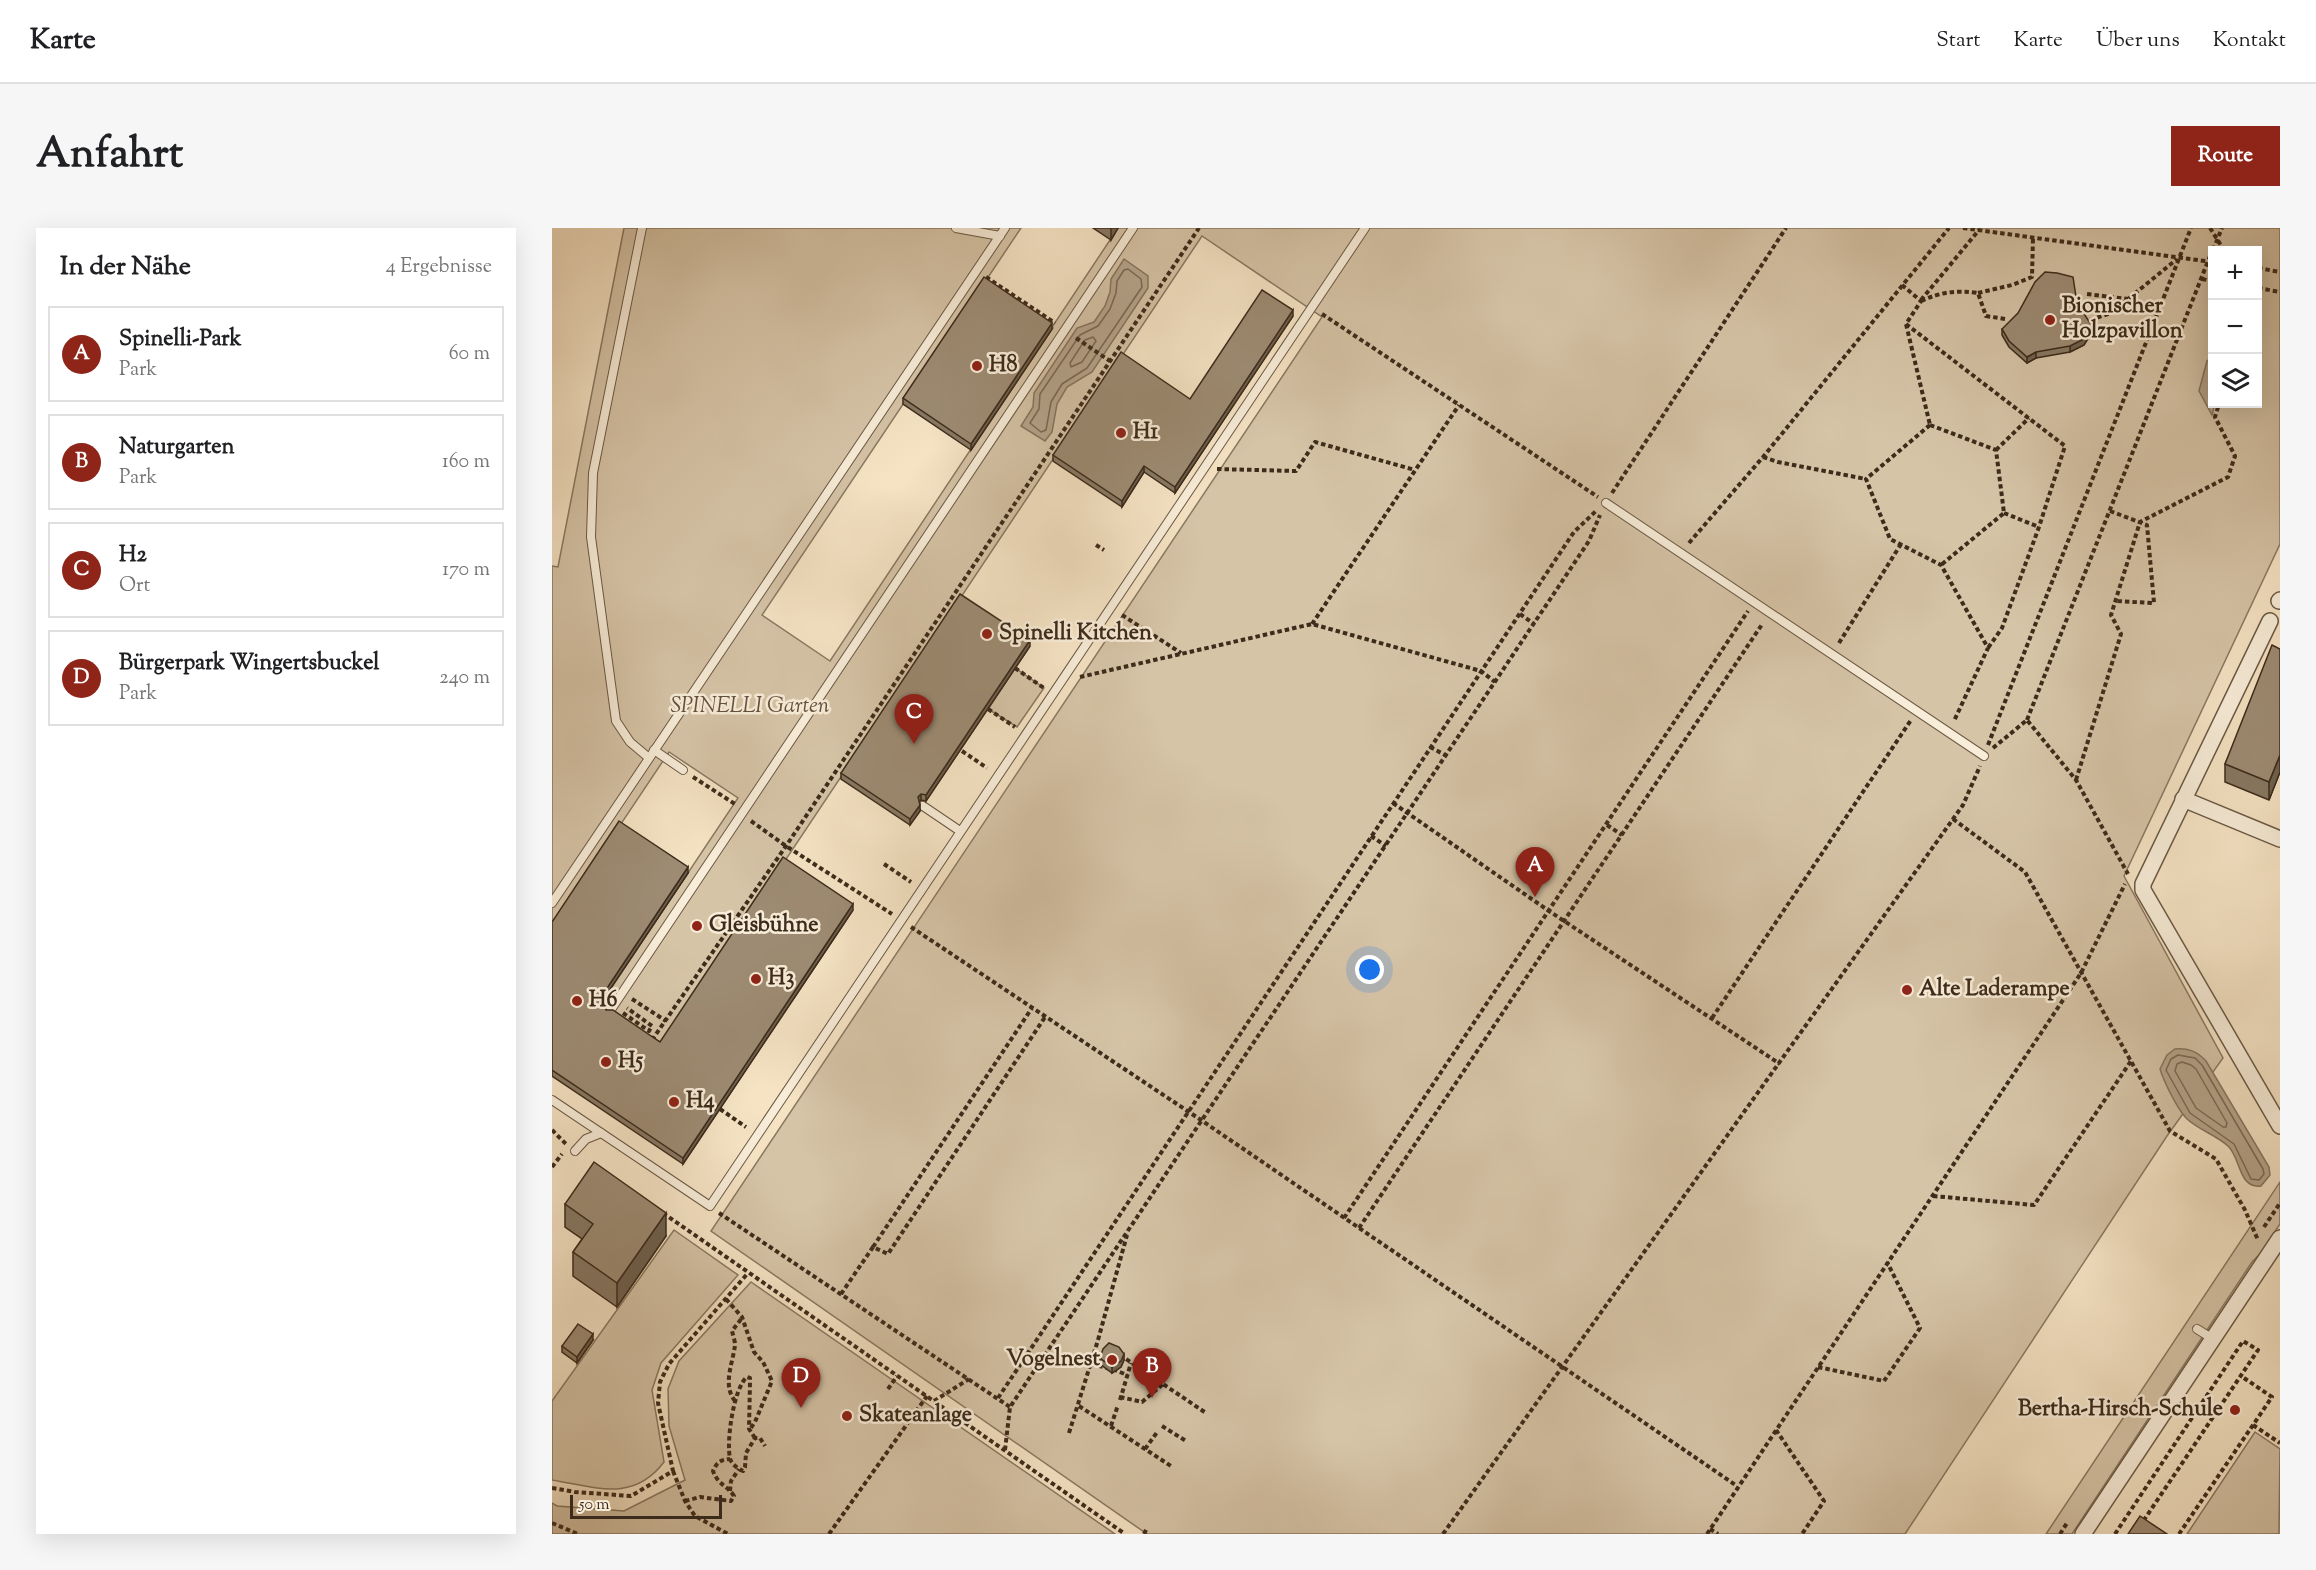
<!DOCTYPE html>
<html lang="de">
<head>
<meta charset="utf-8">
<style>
  body { margin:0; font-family:"Sorts Mill Goudy",serif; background:#f6f6f6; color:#202124 }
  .controls { position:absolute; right:18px; top:18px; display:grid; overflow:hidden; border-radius:0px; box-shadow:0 6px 24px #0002 }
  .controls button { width:54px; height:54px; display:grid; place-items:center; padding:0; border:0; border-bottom:2px solid #e0e0e0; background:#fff; color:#202124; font:30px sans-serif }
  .scale { position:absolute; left:18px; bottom:15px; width:152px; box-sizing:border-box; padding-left:6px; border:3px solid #3d2b1b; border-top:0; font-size:16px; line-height:21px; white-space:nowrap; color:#3d2b1b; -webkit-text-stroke:4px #f8edd9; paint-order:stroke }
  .you { position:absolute; left:818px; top:742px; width:21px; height:21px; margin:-15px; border:4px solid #fff; border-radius:50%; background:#1a73e8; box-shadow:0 0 0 9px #1a73e833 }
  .badge { display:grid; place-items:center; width:39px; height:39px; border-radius:50%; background:#8f2418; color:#fff; font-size:20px; font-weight:700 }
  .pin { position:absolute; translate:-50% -50px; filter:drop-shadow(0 2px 3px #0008) }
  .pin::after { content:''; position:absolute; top:32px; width:21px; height:18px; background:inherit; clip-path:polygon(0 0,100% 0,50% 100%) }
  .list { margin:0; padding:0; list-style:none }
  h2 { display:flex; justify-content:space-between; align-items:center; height:78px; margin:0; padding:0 24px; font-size:26px }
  h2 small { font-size:20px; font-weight:400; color:#757577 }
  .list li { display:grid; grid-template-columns:39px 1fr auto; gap:18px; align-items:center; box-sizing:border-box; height:96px; margin:0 12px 12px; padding:0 12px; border:2px solid #e0e0e0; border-radius:0px }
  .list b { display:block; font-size:22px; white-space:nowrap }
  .list p { margin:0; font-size:20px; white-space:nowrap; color:#757577 }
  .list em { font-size:20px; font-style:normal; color:#757577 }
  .icon { flex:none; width:33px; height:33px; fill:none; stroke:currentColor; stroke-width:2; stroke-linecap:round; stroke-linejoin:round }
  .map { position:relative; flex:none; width:1728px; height:1306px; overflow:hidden; border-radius:0px }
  header { display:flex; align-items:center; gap:36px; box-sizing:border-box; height:84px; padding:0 30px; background:#fff; border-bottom:2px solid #e0e0e0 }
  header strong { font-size:28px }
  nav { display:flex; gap:33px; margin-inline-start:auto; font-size:21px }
  .intro { display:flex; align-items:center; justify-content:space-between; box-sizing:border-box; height:144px; padding:0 36px }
  h1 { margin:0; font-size:42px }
  .button { padding:15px 27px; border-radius:0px; background:#8f2418; color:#fff; font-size:21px; font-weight:700 }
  main { display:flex; gap:36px; padding:0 36px }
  aside { flex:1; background:#fff; border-radius:0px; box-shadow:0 6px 24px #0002 }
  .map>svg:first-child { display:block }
  .green { fill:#d6c4a7; stroke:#8a7861; stroke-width:1.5; fill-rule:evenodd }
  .water { fill:#b6a48b; stroke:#86745e; stroke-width:1.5 }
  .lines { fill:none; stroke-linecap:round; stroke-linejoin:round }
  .shore { stroke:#7a6853; stroke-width:1.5 }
  .lane-casing { stroke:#6b5945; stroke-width:10 }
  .street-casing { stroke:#6b5945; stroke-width:18 }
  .path { stroke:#3d2b1b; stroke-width:4; stroke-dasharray:4.5 3; stroke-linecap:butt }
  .lane { stroke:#f8edd9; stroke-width:8 }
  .street { stroke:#f8edd9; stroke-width:15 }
  .wall { fill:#877863; stroke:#3d2b1b; stroke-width:1.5 }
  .shaded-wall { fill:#6e6150; stroke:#3d2b1b; stroke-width:1.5 }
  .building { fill:#9d8b73; stroke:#3d2b1b; stroke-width:1.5 }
  .poi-dot { fill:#8f2418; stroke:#f8edd9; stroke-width:2 }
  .labels { text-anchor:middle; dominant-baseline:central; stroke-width:5; stroke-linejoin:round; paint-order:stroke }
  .poi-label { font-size:22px; font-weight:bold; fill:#3d2b1b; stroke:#f8edd9; text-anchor:start }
  .park-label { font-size:22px; font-style:italic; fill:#63513e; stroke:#f8edd9 }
</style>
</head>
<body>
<header>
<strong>Karte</strong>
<nav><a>Start</a><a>Karte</a><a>Über uns</a><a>Kontakt</a></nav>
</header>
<div class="intro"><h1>Anfahrt</h1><a class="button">Route</a></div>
<main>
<aside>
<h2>In der Nähe<small>4 Ergebnisse</small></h2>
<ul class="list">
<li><span class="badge">A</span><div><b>Spinelli-Park</b><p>Park</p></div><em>60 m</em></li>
<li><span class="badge">B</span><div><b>Naturgarten</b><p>Park</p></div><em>160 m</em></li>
<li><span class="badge">C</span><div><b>H2</b><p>Ort</p></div><em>170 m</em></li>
<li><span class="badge">D</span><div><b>Bürgerpark Wingertsbuckel</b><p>Park</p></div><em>240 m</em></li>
</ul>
</aside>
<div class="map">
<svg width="1728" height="1306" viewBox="0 0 1728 1306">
  <rect width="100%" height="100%" fill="#f5e3c4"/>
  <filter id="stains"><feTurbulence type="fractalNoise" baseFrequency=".00333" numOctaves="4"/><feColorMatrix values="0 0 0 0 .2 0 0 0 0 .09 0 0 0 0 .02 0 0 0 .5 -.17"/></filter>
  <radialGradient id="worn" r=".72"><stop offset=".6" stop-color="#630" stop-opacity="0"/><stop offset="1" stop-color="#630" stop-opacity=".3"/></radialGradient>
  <g class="green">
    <path d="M 72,0 L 469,0 L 210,387 L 278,433 L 566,0 L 1728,0 L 1728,316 L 1572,648 L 1671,830 L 1615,908 L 1353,1306 L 595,1306 L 159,1003 L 770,89 L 650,8 L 108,820 L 47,778 L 186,570 L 117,524 L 0,699 L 0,338 L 6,339 ZM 1660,22 L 1706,22 L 1706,176 L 1660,176 Z"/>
    <path d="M 463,440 L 492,460 L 465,499 L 436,481 Z"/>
    <path d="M 1728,954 L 1728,996 L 1708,1026 L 1700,1034 L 1520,1306 L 1494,1306 Z"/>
    <path d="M 122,1002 L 186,1047 L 109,1135 L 100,1162 L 112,1234 C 81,1275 43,1259 0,1252 L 0,1173 Z"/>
    <path d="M 199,1054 L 563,1306 L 0,1306 L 0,1275 L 5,1278 L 72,1283 L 133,1252 L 117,1198 L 116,1161 L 127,1133 Z"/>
    <path d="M 1703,1204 L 1728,1221 L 1727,1306 L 1635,1306 Z"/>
  </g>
  <g class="water">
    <path d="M 572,31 L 596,48 L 596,60 L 540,144 L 515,159 L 505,176 L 500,204 L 493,213 L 469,198 L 481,179 L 482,165 L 525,100 L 542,94 L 553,78 L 558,64 L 559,51 Z"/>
    <path d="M 1660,129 L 1660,176 L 1663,176 L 1660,187 L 1647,163 L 1655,133 Z"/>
    <path d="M 1623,821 C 1636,820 1645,823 1654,833 L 1717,939 L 1718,947 L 1709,958 C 1687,961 1689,932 1677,919 C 1665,907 1646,902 1634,890 C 1625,880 1612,854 1608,841 L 1615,827 Z"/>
  </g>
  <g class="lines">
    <g class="shore">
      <path d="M 576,41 L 589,51 L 590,59 L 535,140 L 510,156 L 499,174 L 494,202 L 489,204 L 478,195 L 487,181 L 488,166 L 528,107 L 546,98 L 558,81 L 564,65 L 565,53 L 572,42 Z"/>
      <path d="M 541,109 L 544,113 L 530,134 L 519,139 L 518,135 L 533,112 Z"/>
      <path d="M 1626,827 L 1643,830 L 1650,837 L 1711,941 L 1712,946 L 1707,952 L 1699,951 L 1682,916 L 1638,885 L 1614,842 L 1619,831 Z"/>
      <path d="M 1630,834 L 1639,837 L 1644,841 L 1675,895 L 1674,899 L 1671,899 L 1644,880 L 1623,843 L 1625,836 Z"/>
    </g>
    <g class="lane-casing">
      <g id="lane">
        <path d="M 90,0 L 41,245 L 39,309 L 64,493 L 78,514 L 97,530"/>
        <path d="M 404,0 L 448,8"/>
        <path d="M 1054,275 L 1432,528"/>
        <path d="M 102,522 L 131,542"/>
        <path d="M 371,578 L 408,603"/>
        <path d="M 0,675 L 453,0"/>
        <path d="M 58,783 L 581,0"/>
        <path d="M 0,872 L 158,978 L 813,0"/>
        <path d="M 23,923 L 34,911 L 49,905"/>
        <path d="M 1645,1101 L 1661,1111"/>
      </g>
    </g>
    <g class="street-casing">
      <g id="street">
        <path d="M 1727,373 L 1728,372"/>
        <path d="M 1718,393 L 1591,656 L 1591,662 L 1728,898"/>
        <path d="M 1631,571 L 1728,611"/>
        <path d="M 1531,1306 L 1728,1010"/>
      </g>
    </g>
    <g class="path">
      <path d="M 1411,0 L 1660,34"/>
      <path d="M 1658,0 L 1672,22"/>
      <path d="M 1661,22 L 1670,0"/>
      <path d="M 1706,40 L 1728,44"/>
      <path d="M 434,49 L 503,95"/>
      <path d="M 1650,51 L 1660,53"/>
      <path d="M 1350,57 L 1369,73 L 1354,96 L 1378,197"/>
      <path d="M 1706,60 L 1728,64"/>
      <path d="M 1426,65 L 1460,57 L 1480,49 L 1481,10"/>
      <path d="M 1535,66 L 1576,71"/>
      <path d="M 1369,72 L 1427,2"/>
      <path d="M 1369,73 C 1389,64 1404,62 1426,65 L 1434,88 L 1453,91"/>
      <path d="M 770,86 L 1046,269"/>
      <path d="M 1538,92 L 1559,85 L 1625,31"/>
      <path d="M 1354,96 L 1513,218 L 1487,299 L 1450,400 L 1436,420"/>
      <path d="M 524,110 L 558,133"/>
      <path d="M 1378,197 L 1314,251 L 1338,311 L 1389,337 L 1436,420 L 1402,493"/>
      <path d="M 1378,197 L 1444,222 L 1452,285 L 1389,337"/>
      <path d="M 1444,222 L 1477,190"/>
      <path d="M 1211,229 L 1226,234 L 1314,251"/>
      <path d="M 665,241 L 744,243 L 763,214 L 863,242"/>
      <path d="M 1060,265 L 1234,0"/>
      <path d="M 1558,283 L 1595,297 L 1602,375 L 1563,373"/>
      <path d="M 1452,285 L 1487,299"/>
      <path d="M 1137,315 L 1211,229 L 1397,0"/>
      <path d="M 544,317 L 552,322"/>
      <path d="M 968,386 L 982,396"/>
      <path d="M 570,387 L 629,425"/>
      <path d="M 760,396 L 907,177"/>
      <path d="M 1287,415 L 1349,316"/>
      <path d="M 463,440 L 492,460"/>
      <path d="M 528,449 L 760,396 L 929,443 L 943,454"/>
      <path d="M 436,481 L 463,499"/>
      <path d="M 1475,492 L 1660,23"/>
      <path d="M 1436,517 L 1639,0"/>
      <path d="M 878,519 L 895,528"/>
      <path d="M 1441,520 L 1475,492 L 1524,552 L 1576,646"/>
      <path d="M 410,523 L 435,540"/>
      <path d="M 141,549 L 183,576"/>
      <path d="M 1524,552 L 1569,406 L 1559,387 L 1588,294 L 1676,249 L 1683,228 L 1663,189 L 1667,176"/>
      <path d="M 841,575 L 997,683 L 1228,836"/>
      <path d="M 1401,591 L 1473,644 L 1618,903 L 1664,931 L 1693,982 L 1706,1012"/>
      <path d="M 199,593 L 234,618 L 340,686"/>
      <path d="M 1055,597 L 1070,607"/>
      <path d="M 819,608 L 834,618"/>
      <path d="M 332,636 L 359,654"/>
      <path d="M 359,699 L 649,892 L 1185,1258"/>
      <path d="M 80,771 L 114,793"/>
      <path d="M 71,785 L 97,803 L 100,798 L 75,780"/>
      <path d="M 1160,790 L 1359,492"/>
      <path d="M 100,812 L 234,618 L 647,0"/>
      <path d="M 168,881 L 194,899"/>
      <path d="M 0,902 L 14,916"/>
      <path d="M 0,939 L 10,926"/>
      <path d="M 1381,968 L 1482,977 L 1579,833"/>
      <path d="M 111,985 L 573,1306"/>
      <path d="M 167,985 L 458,1179"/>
      <path d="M 792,990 L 1196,383"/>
      <path d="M 1712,999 L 1728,975"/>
      <path d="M 807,1000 L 1211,395"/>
      <path d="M 321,1019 L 480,780"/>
      <path d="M 289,1066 L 321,1019 L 336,1026 L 493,789"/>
      <path d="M 174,1071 L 190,1089 L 202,1124 L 211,1134 L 220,1153 L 203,1194 L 198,1201"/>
      <path d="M 568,1127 L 654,1185"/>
      <path d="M 539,1136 L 563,1142 L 575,1147"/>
      <path d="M 1266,1139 L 1332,1153 L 1368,1100 L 1335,1034"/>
      <path d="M 336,1161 L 345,1148"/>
      <path d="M 568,1169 L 590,1174 L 611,1156"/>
      <path d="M 446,1170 L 1022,304 L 1044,283"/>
      <path d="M 568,1172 L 579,1135"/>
      <path d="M 183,1173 C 170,1157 181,1135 183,1117 C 183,1113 181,1107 180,1103 L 190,1090"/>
      <path d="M 382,1173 L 417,1151"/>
      <path d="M 527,1178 L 619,1238"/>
      <path d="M 1701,1197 L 1728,1215"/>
      <path d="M 559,1198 L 566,1177"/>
      <path d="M 610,1198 L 634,1213"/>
      <path d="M 1224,1202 L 1272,1273 L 1250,1306"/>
      <path d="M 517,1205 L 546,1112 L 575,1007"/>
      <path d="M 203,1210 L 197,1201 L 198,1154 L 198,1150 L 195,1149 C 182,1159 174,1213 178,1230 C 179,1236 185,1240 191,1243 L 193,1239 L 194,1225 L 203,1210 L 208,1210 L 213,1218"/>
      <path d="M 593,1221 L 606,1203"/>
      <path d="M 453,1222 L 458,1179 L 1037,313 L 1048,287"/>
      <path d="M 121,1243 L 133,1273 L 143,1288 L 176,1306"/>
      <path d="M 0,1260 L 23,1264 L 79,1268 L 121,1243 L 106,1175 L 108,1154 L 117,1136 L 196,1045"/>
      <path d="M 178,1263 L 179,1253 L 187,1241"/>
      <path d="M 133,1273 L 148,1269 L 179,1273 L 182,1268 C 176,1258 166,1257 161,1243 C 165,1234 168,1232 178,1231"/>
      <path d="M 0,1295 L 26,1306"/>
      <path d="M 1158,1301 L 1166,1306"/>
      <path d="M 277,1306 L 375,1168"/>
      <path d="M 592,1306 L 595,1300"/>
      <path d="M 891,1306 L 1411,577 L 1428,538"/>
      <path d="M 1155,1306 L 1529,745 L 1573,656"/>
      <path d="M 1508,1306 L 1515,1295"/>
      <path d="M 1563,1306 L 1691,1113 L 1706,1122 L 1590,1295"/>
      <path d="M 1627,1306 L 1720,1169 L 1689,1148"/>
    </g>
    <use href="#lane" class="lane"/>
    <use href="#street" class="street"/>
  </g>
  <g class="wall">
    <path d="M 541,0 L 566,0 L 559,12 Z"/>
    <path d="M 1525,75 L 1540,104 L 1532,117 L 1518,124 L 1484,130 L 1475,135 L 1457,119 L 1450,107 L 1450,101 Z"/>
    <path d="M 741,88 L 623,265 L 592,244 L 570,279 L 501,233 L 501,227 L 638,171 Z"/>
    <path d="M 500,101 L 419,222 L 351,176 L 351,170 Z"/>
    <path d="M 478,418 L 374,573 L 369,572 L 367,574 L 368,583 L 358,597 L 289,551 L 289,545 Z"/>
    <path d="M 1728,421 L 1728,544 L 1717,572 L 1673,554 L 1673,536 Z"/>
    <path d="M 136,645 L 49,774 L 54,782 L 108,814 L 301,682 L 131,936 L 0,848 L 0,694 Z"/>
    <path d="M 13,976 L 114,1008 L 65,1079 L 21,1048 L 21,1024 L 30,1011 L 13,999 Z"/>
    <path d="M 41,1112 L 25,1135 L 10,1124 L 10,1118 Z"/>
    <path d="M 548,1130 L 572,1132 L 569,1139 L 560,1145 L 548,1136 Z"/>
  </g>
  <g class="shaded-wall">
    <path d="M 559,0 L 566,0 L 559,12 Z"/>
    <path d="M 741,82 L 741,88 L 623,265 L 623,259 Z"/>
    <path d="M 500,95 L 500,101 L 419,222 L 419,216 Z"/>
    <path d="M 1540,98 L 1540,104 L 1532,117 L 1518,124 L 1518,118 Z"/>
    <path d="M 1484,124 L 1484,130 L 1475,135 L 1475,129 Z"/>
    <path d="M 592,238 L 592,244 L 570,279 L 570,273 Z"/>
    <path d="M 478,412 L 478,418 L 374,573 L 374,567 Z"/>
    <path d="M 1728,527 L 1728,544 L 1717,572 L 1717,554 Z"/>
    <path d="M 369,566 L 369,572 L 366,575 L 366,569 Z"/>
    <path d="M 368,577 L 368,583 L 358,597 L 358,591 Z"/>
    <path d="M 136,639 L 136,645 L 47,778 L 47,772 Z"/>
    <path d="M 301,676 L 301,682 L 131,936 L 131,930 Z"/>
    <path d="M 114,985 L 114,1008 L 65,1079 L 65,1055 Z"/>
    <path d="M 41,1106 L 41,1112 L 25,1135 L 25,1129 Z"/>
    <path d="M 572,1126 L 572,1132 L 569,1139 L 560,1145 L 560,1139 Z"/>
  </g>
  <g class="building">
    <path d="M 1493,44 L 1505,45 L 1521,49 L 1525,75 L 1540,98 L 1532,111 L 1518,118 L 1484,124 L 1475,129 L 1457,113 L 1450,101 L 1466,85 L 1483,54 Z"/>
    <path d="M 432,49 L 500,95 L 419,216 L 351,170 Z"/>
    <path d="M 710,62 L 741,82 L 623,259 L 592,238 L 570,273 L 501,227 L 569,124 L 638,171 Z"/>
    <path d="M 408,366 L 478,412 L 374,567 L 369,566 L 366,569 L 368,577 L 358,591 L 289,545 Z"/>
    <path d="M 1720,417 L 1728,421 L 1728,527 L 1717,554 L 1673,536 Z"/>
    <path d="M 67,593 L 136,639 L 47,772 L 52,776 L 54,782 L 61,782 L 108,814 L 231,629 L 301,676 L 131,930 L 0,842 L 0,694 Z"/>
    <path d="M 42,934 L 114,985 L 65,1055 L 21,1024 L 41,996 L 13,976 Z"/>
    <path d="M 26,1096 L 41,1106 L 25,1129 L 10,1118 Z"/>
    <path d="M 557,1115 L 567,1119 L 572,1126 L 569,1133 L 560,1139 L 548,1130 L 551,1121 Z"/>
    <path d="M 1588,1288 L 1615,1306 L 1576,1306 Z"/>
  </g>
  <g class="poi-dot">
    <circle cx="1498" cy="92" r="6"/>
    <circle cx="425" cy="138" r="6"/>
    <circle cx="569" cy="205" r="6"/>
    <circle cx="435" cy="406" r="6"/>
    <circle cx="145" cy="698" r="6"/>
    <circle cx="204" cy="751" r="6"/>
    <circle cx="1355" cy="762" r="6"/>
    <circle cx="25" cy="773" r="6"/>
    <circle cx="54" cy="834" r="6"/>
    <circle cx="122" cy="874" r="6"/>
    <circle cx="560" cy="1132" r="6"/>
    <circle cx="1683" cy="1182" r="6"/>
    <circle cx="295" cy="1188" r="6"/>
  </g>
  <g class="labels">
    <g class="poi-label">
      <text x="1510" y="79">Bionischer<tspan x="1510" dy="25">Holzpavillon</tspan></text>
      <text x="437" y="138">H8</text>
      <text x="581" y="205">H1</text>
      <text x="447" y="406">Spinelli Kitchen</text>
      <text x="157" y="698">Gleisbühne</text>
      <text x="216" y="751">H3</text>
      <text x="1367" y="762">Alte Laderampe</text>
      <text x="37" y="773">H6</text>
      <text x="66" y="834">H5</text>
      <text x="134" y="874">H4</text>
      <text x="548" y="1132" text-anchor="end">Vogelnest</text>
      <text x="1671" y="1182" text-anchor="end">Bertha-Hirsch-Schule</text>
      <text x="307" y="1188">Skateanlage</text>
    </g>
    <g class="park-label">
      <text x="198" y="479">SPINELLI Garten</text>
    </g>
  </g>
  <rect width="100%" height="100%" filter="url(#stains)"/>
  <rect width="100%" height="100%" fill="url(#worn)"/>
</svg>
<div class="controls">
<button>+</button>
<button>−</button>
<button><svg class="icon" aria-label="layers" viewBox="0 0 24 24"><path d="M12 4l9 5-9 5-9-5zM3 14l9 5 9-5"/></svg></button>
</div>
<div class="scale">50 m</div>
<div class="you"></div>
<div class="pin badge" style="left:983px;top:669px">A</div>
<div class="pin badge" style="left:600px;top:1170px">B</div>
<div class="pin badge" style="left:362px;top:516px">C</div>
<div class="pin badge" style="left:249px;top:1180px">D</div>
</div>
</main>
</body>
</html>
